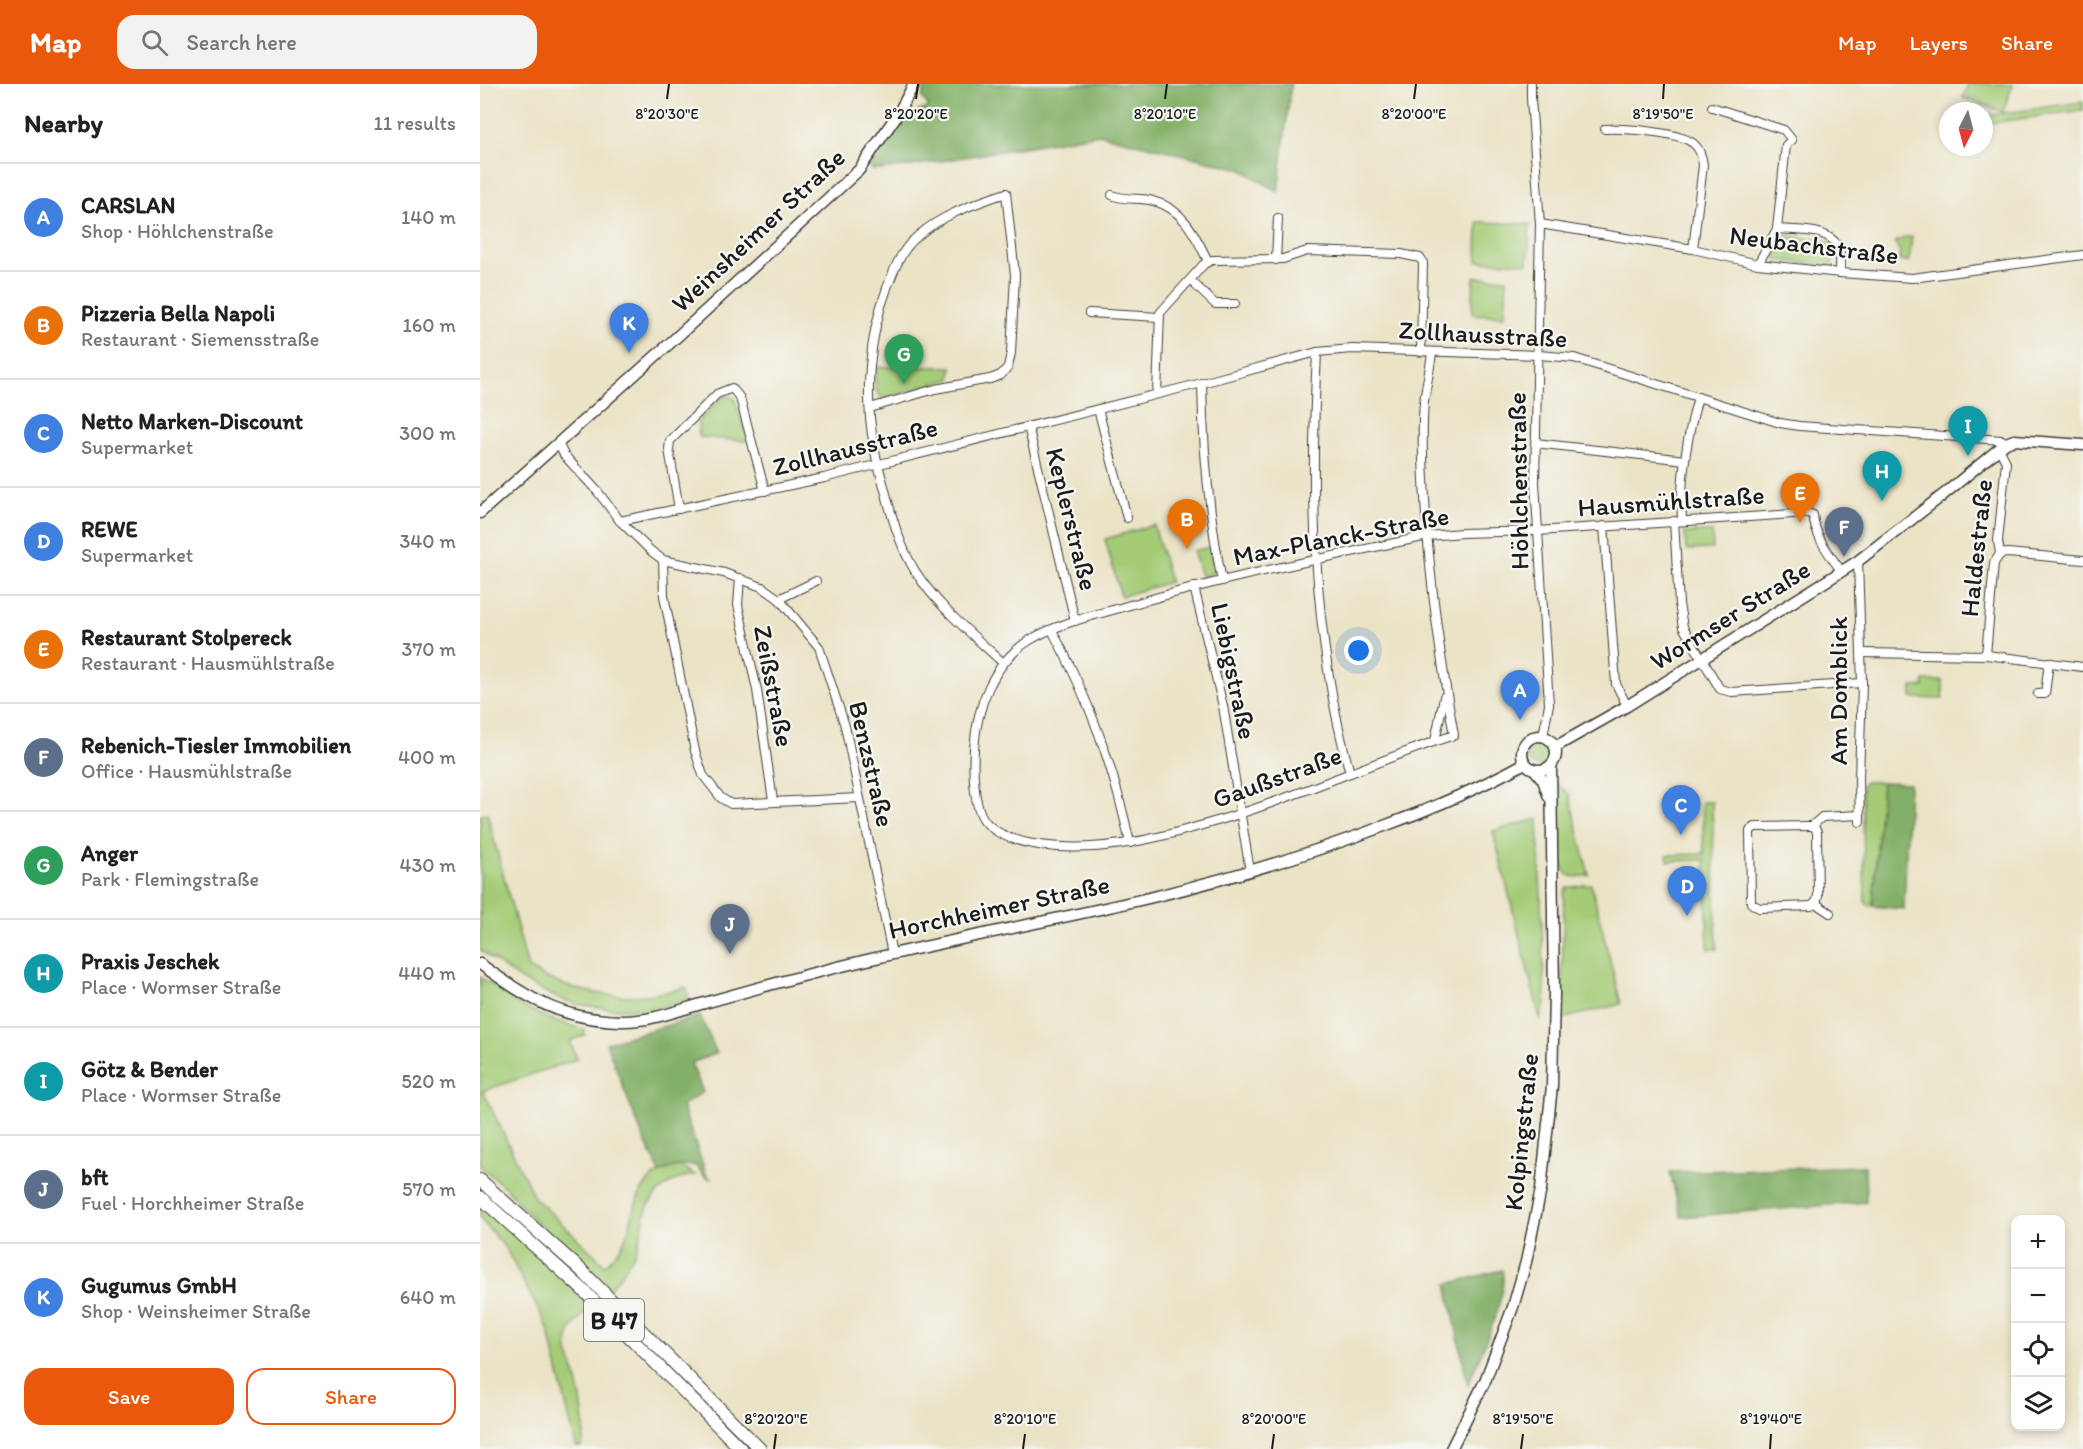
<!DOCTYPE html>
<html lang="en">
<head>
<meta charset="utf-8">
<style>
  body { margin:0; font-family:Itim,sans-serif; background:#f2f2f2; color:#202124 }
  .controls { position:absolute; right:18px; bottom:18px; display:grid; overflow:hidden; border-radius:12px; box-shadow:0 3px 9px #0003 }
  .controls button { width:54px; height:54px; display:grid; place-items:center; padding:0; border:0; border-bottom:2px solid #e0e0e0; background:#fff; color:#202124; font:30px sans-serif }
  .compass { position:absolute; left:1459px; top:18px; width:54px; height:54px; border-radius:50%; background:#fff; box-shadow:0 3px 9px #0003; rotate:186deg }
  .you { position:absolute; left:879px; top:567px; width:21px; height:21px; margin:-15px; border:4px solid #fff; border-radius:50%; background:#1a73e8; box-shadow:0 0 0 9px #1a73e833 }
  .badge { display:grid; place-items:center; width:39px; height:39px; border-radius:50%; background:#ea580c; color:#fff; font-size:20px; font-weight:700 }
  .pin { position:absolute; translate:-50% -50px; filter:drop-shadow(0 2px 3px #0008) }
  .pin::after { content:''; position:absolute; top:32px; width:21px; height:18px; background:inherit; clip-path:polygon(0 0,100% 0,50% 100%) }
  .list { margin:0; padding:0; list-style:none }
  h2 { display:flex; justify-content:space-between; align-items:center; height:78px; margin:0; padding:0 24px; font-size:26px }
  h2 small { font-size:20px; font-weight:400; color:#757577 }
  .list li { display:grid; grid-template-columns:39px 1fr auto; gap:18px; align-items:center; box-sizing:border-box; height:108px; padding:0 24px; border-top:2px solid #e0e0e0 }
  .list b { display:block; font-size:22px; white-space:nowrap }
  .list p { margin:0; font-size:20px; white-space:nowrap; color:#757577 }
  .list em { font-size:20px; font-style:normal; color:#757577 }
  .actions { display:flex; gap:12px; padding:18px 24px }
  .actions a { flex:1; padding:14px 0; border:2px solid #ea580c; border-radius:18px; text-align:center; font-size:21px; color:#ea580c }
  .actions .main { background:#ea580c; color:#fff }
  .icon { flex:none; width:33px; height:33px; fill:none; stroke:currentColor; stroke-width:2; stroke-linecap:round; stroke-linejoin:round }
  .map { position:relative; flex:none; width:1603px; height:1365px; overflow:hidden }
  header { display:flex; align-items:center; gap:36px; box-sizing:border-box; height:84px; padding:0 30px; background:#ea580c; color:#fff }
  header strong { font-size:28px }
  nav { display:flex; gap:33px; margin-inline-start:auto; font-size:21px }
  .search { width:420px; height:54px; background:#f2f2f2; display:flex; align-items:center; gap:15px; box-sizing:border-box; padding:0 21px; border-radius:18px; color:#757577; font-size:22px }
  main { display:flex }
  aside { flex:1; background:#fff }
  .map>svg:first-child { display:block }
  .green { fill:#a4cc77; stroke:#60744a; stroke-width:1.5 }
  .forest { fill:#83b068; stroke:#506642; stroke-width:1.5 }
  .lines { fill:none; stroke-linecap:round; stroke-linejoin:round }
  .minor-casing { stroke:#3b3a36; stroke-width:10 }
  .major-casing { stroke:#3b3a36; stroke-width:13 }
  .highway-casing { stroke:#3b3a36; stroke-width:14 }
  .minor { stroke:#fff; stroke-width:8 }
  .major { stroke:#fff; stroke-width:10 }
  .highway { stroke:#fff; stroke-width:12 }
  .ticks { fill:none; stroke:#1c1c1c; stroke-width:2 }
  .labels { text-anchor:middle; dominant-baseline:central; stroke-width:4.5; stroke-linejoin:round; paint-order:stroke }
  .shield { fill:#f6f6f2; stroke:#5d5d5c; stroke-width:1.5 }
  .shield-label { font-size:24px; font-weight:bold; fill:#1c1c1c }
  .street-label { font-size:26px; fill:#1c1c1c; stroke:#f6f6f2 }
  .ticks-label { font-size:15px; text-anchor:middle; fill:#1c1c1c; stroke:#f6f6f2; stroke-width:4.5; stroke-linejoin:round; paint-order:stroke }
</style>
</head>
<body>
<header>
<strong>Map</strong>
<div class="search"><svg class="icon" aria-label="search" viewBox="0 0 24 24"><circle cx="10" cy="10" r="6"/><path d="M15 15l6 6"/></svg>Search here</div>
<nav><a>Map</a><a>Layers</a><a>Share</a></nav>
</header>
<main>
<aside>
<h2>Nearby<small>11 results</small></h2>
<ul class="list">
<li><span class="badge" style="background:#3f7fe0">A</span><div><b>CARSLAN</b><p>Shop · Höhlchenstraße</p></div><em>140 m</em></li>
<li><span class="badge" style="background:#e8710a">B</span><div><b>Pizzeria Bella Napoli</b><p>Restaurant · Siemensstraße</p></div><em>160 m</em></li>
<li><span class="badge" style="background:#3f7fe0">C</span><div><b>Netto Marken-Discount</b><p>Supermarket</p></div><em>300 m</em></li>
<li><span class="badge" style="background:#3f7fe0">D</span><div><b>REWE</b><p>Supermarket</p></div><em>340 m</em></li>
<li><span class="badge" style="background:#e8710a">E</span><div><b>Restaurant Stolpereck</b><p>Restaurant · Hausmühlstraße</p></div><em>370 m</em></li>
<li><span class="badge" style="background:#5c6f8a">F</span><div><b>Rebenich-Tiesler Immobilien</b><p>Office · Hausmühlstraße</p></div><em>400 m</em></li>
<li><span class="badge" style="background:#2e9e5b">G</span><div><b>Anger</b><p>Park · Flemingstraße</p></div><em>430 m</em></li>
<li><span class="badge" style="background:#0f9aa8">H</span><div><b>Praxis Jeschek</b><p>Place · Wormser Straße</p></div><em>440 m</em></li>
<li><span class="badge" style="background:#0f9aa8">I</span><div><b>Götz &amp; Bender</b><p>Place · Wormser Straße</p></div><em>520 m</em></li>
<li><span class="badge" style="background:#5c6f8a">J</span><div><b>bft</b><p>Fuel · Horchheimer Straße</p></div><em>570 m</em></li>
<li><span class="badge" style="background:#3f7fe0">K</span><div><b>Gugumus GmbH</b><p>Shop · Weinsheimer Straße</p></div><em>640 m</em></li>
</ul>
<div class="actions"><a class="main">Save</a><a>Share</a></div>
</aside>
<div class="map">
<svg width="1603" height="1365" viewBox="0 0 1603 1365">
  <rect width="100%" height="100%" fill="#f6f6f2"/>
  <filter id="ink" filterUnits="userSpaceOnUse"><feTurbulence type="fractalNoise" baseFrequency=".0167" numOctaves="2"/><feDisplacementMap in="SourceGraphic" scale="12" xChannelSelector="R" yChannelSelector="G"/><feConvolveMatrix kernelMatrix="1 2 1 2 8 2 1 2 1" color-interpolation-filters="sRGB"/></filter>
  <filter id="wash" filterUnits="userSpaceOnUse"><feTurbulence type="fractalNoise" baseFrequency=".008" numOctaves="4" result="noise"/><feDisplacementMap in="SourceGraphic" scale="24" xChannelSelector="R" yChannelSelector="G"/><feGaussianBlur stdDeviation="1.35" result="paint"/><feColorMatrix in="noise" values="0 0 0 0 0 0 0 0 0 0 0 0 0 0 0 0 0 1.4 0 .05"/><feComposite in="paint" operator="in"/></filter>
  <g filter="url(#wash)">
    <rect width="100%" height="100%" fill="#ebe3c6"/>
    <g class="green">
      <path d="M 1488,0 L 1533,0 L 1523,28 L 1483,14 Z"/>
      <path d="M 1603,18 L 1603,26 L 1504,40 L 1504,32 Z"/>
      <path d="M 998,138 L 1050,140 L 1048,179 L 997,177 Z"/>
      <path d="M 1301,151 L 1351,158 C 1356,168 1359,175 1348,182 L 1297,176 C 1290,167 1292,158 1301,151 Z"/>
      <path d="M 1426,153 L 1432,153 L 1429,178 L 1419,177 L 1420,169 L 1415,158 Z"/>
      <path d="M 994,193 L 1027,195 L 1025,232 L 992,230 Z"/>
      <path d="M 396,283 L 472,283 L 471,295 L 405,314 C 391,310 396,295 396,283 Z"/>
      <path d="M 249,312 L 254,314 L 268,353 L 265,357 L 219,353 L 218,337 L 241,313 Z"/>
      <path d="M 674,441 L 690,498 L 641,512 L 625,455 Z"/>
      <path d="M 1232,448 L 1233,465 L 1206,466 L 1205,449 Z"/>
      <path d="M 730,463 L 734,488 L 722,494 L 713,467 Z"/>
      <path d="M 1444,597 L 1463,597 L 1463,615 L 1432,614 L 1432,603 L 1444,603 Z"/>
      <circle cx="1059" cy="669" r="13"/>
      <path d="M 1385,698 L 1402,698 L 1393,822 L 1388,821 L 1385,818 L 1382,701 Z"/>
      <path d="M 1076,699 L 1089,710 L 1109,791 C 1101,792 1092,795 1086,789 C 1076,778 1077,717 1076,699 Z"/>
      <path d="M 1222,718 L 1232,718 L 1237,865 L 1228,865 L 1225,776 L 1188,777 L 1187,771 L 1224,770 Z"/>
      <path d="M 7,729 L 48,884 C 96,913 153,919 206,903 L 209,915 L 177,925 L 131,925 L 95,920 L 73,912 L 41,896 L 0,866 L 0,732 Z"/>
      <path d="M 1058,735 L 1065,920 L 1060,935 L 1013,747 Z"/>
      <path d="M 1111,800 L 1141,920 L 1081,935 L 1084,809 L 1087,804 Z"/>
      <path d="M 0,893 L 45,924 L 70,935 L 105,946 L 105,951 L 90,957 L 97,975 L 3,1007 L 54,1113 L 125,1181 C 134,1173 143,1161 147,1150 C 155,1127 156,1102 179,1089 C 185,1086 191,1084 197,1082 L 200,1082 L 215,1091 C 194,1093 171,1109 165,1130 C 162,1142 161,1154 156,1166 C 149,1181 140,1193 129,1205 L 50,1132 L 26,1104 L 0,1082 Z"/>
      <path d="M 0,1121 L 44,1158 L 112,1222 C 104,1230 95,1237 90,1248 C 83,1264 92,1277 96,1293 C 101,1311 108,1347 101,1363 L 96,1363 L 68,1244 L 26,1165 L 0,1134 Z"/>
    </g>
    <g class="forest">
      <path d="M 454,0 L 811,0 L 798,108 L 761,85 L 619,50 L 438,81 L 400,86 L 392,86 L 390,81 L 424,34 L 449,23 L 442,13 L 446,2 Z"/>
      <path d="M 1402,698 L 1429,699 L 1424,825 L 1393,822 Z"/>
      <path d="M 220,932 L 237,969 L 211,979 L 223,1008 L 202,1022 L 227,1092 L 232,1095 L 225,1093 L 215,1081 L 197,1082 L 180,1088 L 162,1051 L 126,959 Z"/>
      <path d="M 1385,1082 L 1386,1118 L 1201,1133 L 1190,1088 Z"/>
      <path d="M 1022,1186 C 1029,1212 998,1275 988,1301 L 967,1200 Z"/>
    </g>
  </g>
  <g filter="url(#ink)">
    <g class="lines">
      <g class="minor-casing">
        <g id="minor">
          <path d="M 1051,0 L 1051,14 L 1060,140 L 1055,399 L 1069,620 L 1063,652"/>
          <path d="M 1232,23 L 1304,46 L 1312,56 L 1306,61 L 1297,145 L 1278,180"/>
          <path d="M 1125,45 C 1143,44 1201,48 1214,60 C 1220,65 1222,73 1223,81 L 1213,165"/>
          <path d="M 632,111 C 645,117 660,113 673,117 C 704,125 715,151 728,177"/>
          <path d="M 1060,140 L 1213,165 L 1278,180 L 1360,189 L 1432,194 L 1603,171"/>
          <path d="M 1297,145 C 1316,147 1351,143 1359,165 C 1361,172 1360,181 1360,189"/>
          <path d="M 796,176 L 798,134"/>
          <path d="M 710,196 L 735,220 L 755,220"/>
          <path d="M 609,229 L 679,233"/>
          <path d="M 837,268 C 830,409 832,552 870,689"/>
          <path d="M 952,269 C 950,285 946,302 944,318 C 941,356 944,395 946,433 C 951,506 961,579 974,651 C 889,679 808,717 723,741 C 668,757 615,769 559,761 C 540,758 516,752 504,736 C 493,720 493,684 494,665 C 497,622 512,579 550,556 C 580,538 617,531 650,521 C 748,493 848,473 948,452 L 982,449 L 1057,447 L 1328,429 L 1333,431 C 1335,453 1349,470 1362,488"/>
          <path d="M 722,299 C 723,366 729,431 742,497"/>
          <path d="M 677,310 L 680,229 L 724,180 L 732,176 L 803,175 L 827,167 L 921,170 L 940,174 L 943,179 L 941,268"/>
          <path d="M 390,324 L 455,305 L 510,295 L 521,291 L 528,283 L 531,269 L 535,191 L 526,109 C 493,120 450,135 427,163 C 417,176 413,189 407,204 C 389,253 384,310 394,362 C 396,376 401,391 405,406 C 412,434 420,462 435,487 C 458,523 492,550 523,579"/>
          <path d="M 618,325 L 647,434"/>
          <path d="M 548,342 L 595,537"/>
          <path d="M 78,359 L 84,371 L 118,408 L 140,437 L 171,467 L 183,476 L 244,489 L 282,503 L 299,515 L 339,563 L 365,642 L 412,870"/>
          <path d="M 1055,359 L 1205,376"/>
          <path d="M 199,425 L 189,365 L 190,357 L 237,310 L 252,304 L 260,314 L 285,407"/>
          <path d="M 140,437 L 344,394 L 722,299 L 837,268 L 872,265 L 1059,271 L 1094,274 L 1300,339 L 1319,342 L 1522,356 L 1526,359"/>
          <path d="M 1194,437 L 1199,520 L 1203,543 L 1240,605 L 1252,608 L 1382,599"/>
          <path d="M 1202,437 C 1200,395 1207,353 1218,313"/>
          <path d="M 1124,442 L 1136,600 L 1147,622"/>
          <path d="M 1520,470 L 1528,469 L 1603,476"/>
          <path d="M 183,476 L 184,512 L 215,667 L 223,691 L 241,714 L 251,720 L 379,714"/>
          <path d="M 1378,477 L 1382,599 L 1379,696 L 1380,738"/>
          <path d="M 260,494 L 258,521 L 277,606 L 293,717"/>
          <path d="M 714,503 L 743,622 L 770,787"/>
          <path d="M 299,515 L 336,497"/>
          <path d="M 572,546 C 610,617 633,681 650,759"/>
          <path d="M 1381,569 L 1506,571 L 1603,583"/>
          <path d="M 1506,571 L 1514,479 L 1520,470 L 1518,457 L 1526,378 L 1519,364"/>
          <path d="M 1558,610 L 1565,610 L 1569,578"/>
          <path d="M 955,657 L 964,613"/>
          <path d="M 1328,742 L 1334,742 L 1337,748 L 1338,812 L 1336,819 L 1331,822 L 1279,824 L 1271,819 L 1270,747 L 1275,743 Z"/>
          <path d="M 1332,742 L 1342,733 L 1380,731"/>
          <path d="M 1335,819 L 1350,829"/>
        </g>
      </g>
      <g class="major-casing">
        <g id="major">
          <path d="M 0,429 L 188,261 L 379,86 L 419,28 L 434,0"/>
          <circle cx="1059" cy="669" r="17"/>
          <path d="M 1075,663 L 1147,622 L 1378,477 L 1463,411 L 1526,359 L 1534,356 L 1603,361"/>
          <path d="M 1055,686 L 1063,696 L 1069,713"/>
          <path d="M 0,880 C 48,914 79,935 140,937 C 168,938 194,928 221,920 C 260,909 299,898 338,888 C 450,859 565,839 677,812 C 754,793 830,770 904,742 C 953,724 1000,704 1045,679"/>
          <path d="M 971,1365 L 1005,1297 L 1033,1223 L 1046,1178 L 1061,1105 L 1072,1002 L 1074,910 L 1071,681"/>
        </g>
      </g>
      <g class="highway-casing">
        <g id="highway">
          <path d="M 0,1096 L 101,1186 L 280,1365"/>
          <path d="M 0,1113 L 101,1204 L 261,1365"/>
        </g>
      </g>
      <use href="#minor" class="minor"/>
      <use href="#major" class="major"/>
      <use href="#highway" class="highway"/>
    </g>
  </g>
  <path class="ticks" d="M 187,15 L 189,0M 436,15 L 438,0M 685,15 L 687,0M 934,15 L 936,0M 1183,15 L 1184,0M 294,1365 L 296,1350M 543,1365 L 545,1350M 792,1365 L 794,1350M 1041,1365 L 1043,1350M 1290,1365 L 1291,1350"/>
  <g class="labels">
    <rect class="shield" x="104" y="1215" width="60" height="42" rx="4.5"/>
    <g class="shield-label">
      <text x="134" y="1236">B 47</text>
    </g>
    <g class="street-label">
      <text transform="translate(278 146) rotate(-43)">Weinsheimer Straße</text>
      <text transform="translate(1334 161) rotate(7)">Neubachstraße</text>
      <text transform="translate(1003 250) rotate(3)">Zollhausstraße</text>
      <text transform="translate(375 363) rotate(-14)">Zollhausstraße</text>
      <text transform="translate(1038 397) rotate(-91)">Höhlchenstraße</text>
      <text transform="translate(1191 417) rotate(-4)">Hausmühlstraße</text>
      <text transform="translate(592 435) rotate(76)">Keplerstraße</text>
      <text transform="translate(861 452) rotate(-11)">Max-Planck-Straße</text>
      <text transform="translate(1496 464) rotate(-84)">Haldestraße</text>
      <text transform="translate(1250 531) rotate(-32)">Wormser Straße</text>
      <text transform="translate(754 587) rotate(78)">Liebigstraße</text>
      <text transform="translate(294 602) rotate(79)">Zeißstraße</text>
      <text transform="translate(1358 607) rotate(-90)">Am Domblick</text>
      <text transform="translate(392 680) rotate(77)">Benzstraße</text>
      <text transform="translate(797 693) rotate(-20)">Gaußstraße</text>
      <text transform="translate(519 823) rotate(-12)">Horchheimer Straße</text>
      <text transform="translate(1041 1048) rotate(-84)">Kolpingstraße</text>
    </g>
  </g>
  <g class="ticks-label">
    <text x="187" y="35">8°20'30"E</text>
    <text x="436" y="35">8°20'20"E</text>
    <text x="685" y="35">8°20'10"E</text>
    <text x="934" y="35">8°20'00"E</text>
    <text x="1183" y="35">8°19'50"E</text>
    <text x="296" y="1340">8°20'20"E</text>
    <text x="545" y="1340">8°20'10"E</text>
    <text x="794" y="1340">8°20'00"E</text>
    <text x="1043" y="1340">8°19'50"E</text>
    <text x="1291" y="1340">8°19'40"E</text>
  </g>
</svg>
<div class="controls">
<button>+</button>
<button>−</button>
<button><svg class="icon" aria-label="locate" viewBox="0 0 24 24"><circle cx="12" cy="12" r="6"/><path d="M12 2v4M12 18v4M2 12h4M18 12h4"/></svg></button>
<button><svg class="icon" aria-label="layers" viewBox="0 0 24 24"><path d="M12 4l9 5-9 5-9-5zM3 14l9 5 9-5"/></svg></button>
</div>
<svg class="compass" viewBox="-18 -18 36 36"><path d="M0-13l5 13h-10z" fill="#e53935"/><path d="M0 13l5-13h-10z" fill="#757577"/></svg>
<div class="you"></div>
<div class="pin badge" style="left:1040px;top:636px;background:#3f7fe0">A</div>
<div class="pin badge" style="left:707px;top:465px;background:#e8710a">B</div>
<div class="pin badge" style="left:1201px;top:751px;background:#3f7fe0">C</div>
<div class="pin badge" style="left:1207px;top:832px;background:#3f7fe0">D</div>
<div class="pin badge" style="left:1320px;top:439px;background:#e8710a">E</div>
<div class="pin badge" style="left:1364px;top:473px;background:#5c6f8a">F</div>
<div class="pin badge" style="left:424px;top:300px;background:#2e9e5b">G</div>
<div class="pin badge" style="left:1402px;top:417px;background:#0f9aa8">H</div>
<div class="pin badge" style="left:1488px;top:372px;background:#0f9aa8">I</div>
<div class="pin badge" style="left:250px;top:870px;background:#5c6f8a">J</div>
<div class="pin badge" style="left:149px;top:269px;background:#3f7fe0">K</div>
</div>
</main>
</body>
</html>
